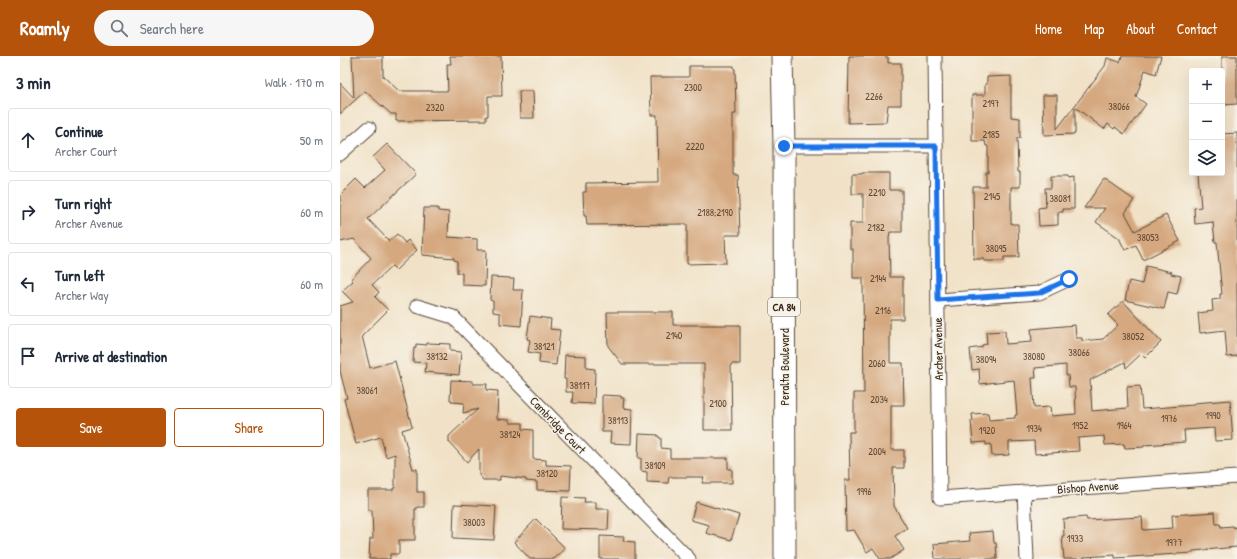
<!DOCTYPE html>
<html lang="en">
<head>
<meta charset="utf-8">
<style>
  body { margin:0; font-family:"Patrick Hand",sans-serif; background:#f6f6f7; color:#1f2937 }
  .controls { position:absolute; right:12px; top:12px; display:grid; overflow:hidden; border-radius:4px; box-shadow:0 4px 16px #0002 }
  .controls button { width:36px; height:36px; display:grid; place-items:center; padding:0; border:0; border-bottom:1px solid #e0e1e3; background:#fff; color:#1f2937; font:20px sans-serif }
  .stop { position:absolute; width:12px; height:12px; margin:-9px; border:3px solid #1a73e8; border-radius:50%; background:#fff }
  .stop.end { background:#1a73e8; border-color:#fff; box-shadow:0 1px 4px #0008 }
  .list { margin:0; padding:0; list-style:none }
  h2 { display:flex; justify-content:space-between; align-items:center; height:52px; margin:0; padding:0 16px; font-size:17px }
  h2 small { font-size:13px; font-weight:400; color:#747a83 }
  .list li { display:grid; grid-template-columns:26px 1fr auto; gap:12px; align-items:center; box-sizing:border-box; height:64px; margin:0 8px 8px; padding:0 8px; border:1px solid #e0e1e3; border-radius:4px }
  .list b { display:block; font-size:15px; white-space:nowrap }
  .list p { margin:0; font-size:13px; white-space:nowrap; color:#747a83 }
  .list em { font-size:13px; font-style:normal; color:#747a83 }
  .actions { display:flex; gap:8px; padding:12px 16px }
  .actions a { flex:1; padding:9px 0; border:1px solid #b45309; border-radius:4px; text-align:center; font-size:14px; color:#b45309 }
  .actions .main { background:#b45309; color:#fff }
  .icon { flex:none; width:22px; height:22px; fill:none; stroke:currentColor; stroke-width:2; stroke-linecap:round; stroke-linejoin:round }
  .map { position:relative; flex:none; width:897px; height:503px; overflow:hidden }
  header { display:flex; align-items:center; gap:24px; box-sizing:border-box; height:56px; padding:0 20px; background:#b45309; color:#fff }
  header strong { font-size:19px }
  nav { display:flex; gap:22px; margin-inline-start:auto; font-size:14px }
  .search { width:280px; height:36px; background:#f6f6f7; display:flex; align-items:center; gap:10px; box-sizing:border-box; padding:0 14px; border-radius:22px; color:#747a83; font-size:15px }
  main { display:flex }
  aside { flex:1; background:#fff }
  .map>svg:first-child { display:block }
  .building { fill:#d5a87f; fill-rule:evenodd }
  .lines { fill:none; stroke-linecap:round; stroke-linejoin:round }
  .street-casing { stroke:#564637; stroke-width:15 }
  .primary-casing { stroke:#564637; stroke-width:23 }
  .street { stroke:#fff; stroke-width:13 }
  .primary { stroke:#fff; stroke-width:21 }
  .route { stroke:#1a73e8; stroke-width:5 }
  .labels { text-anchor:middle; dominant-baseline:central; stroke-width:3; stroke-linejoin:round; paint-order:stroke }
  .number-label { font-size:10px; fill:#624a36 }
  .shield { fill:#f7f3e8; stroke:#73665b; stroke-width:1 }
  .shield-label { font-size:11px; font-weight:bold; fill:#3b2a1e }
  .street-label { font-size:12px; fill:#3b2a1e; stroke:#f7f3e8 }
</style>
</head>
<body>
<header>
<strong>Roamly</strong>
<div class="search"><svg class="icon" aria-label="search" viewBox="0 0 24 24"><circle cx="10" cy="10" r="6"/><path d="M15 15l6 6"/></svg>Search here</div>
<nav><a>Home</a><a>Map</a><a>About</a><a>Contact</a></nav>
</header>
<main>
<aside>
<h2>3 min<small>Walk · 170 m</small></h2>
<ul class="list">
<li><svg class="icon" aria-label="ahead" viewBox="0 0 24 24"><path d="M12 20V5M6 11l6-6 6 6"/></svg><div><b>Continue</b><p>Archer Court</p></div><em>50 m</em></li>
<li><svg class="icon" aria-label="right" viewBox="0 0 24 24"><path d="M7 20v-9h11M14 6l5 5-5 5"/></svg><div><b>Turn right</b><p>Archer Avenue</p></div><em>60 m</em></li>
<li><svg class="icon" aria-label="left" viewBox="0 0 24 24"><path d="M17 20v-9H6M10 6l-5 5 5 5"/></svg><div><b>Turn left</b><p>Archer Way</p></div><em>60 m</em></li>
<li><svg class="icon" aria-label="arrive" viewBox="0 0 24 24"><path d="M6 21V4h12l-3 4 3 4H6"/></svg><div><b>Arrive at destination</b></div></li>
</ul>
<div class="actions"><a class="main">Save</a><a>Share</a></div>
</aside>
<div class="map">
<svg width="897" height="503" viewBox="0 0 897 503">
  <rect width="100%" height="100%" fill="#f7f3e8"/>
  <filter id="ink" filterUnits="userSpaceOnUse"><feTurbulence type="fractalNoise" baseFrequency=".025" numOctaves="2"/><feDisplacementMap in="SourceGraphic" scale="8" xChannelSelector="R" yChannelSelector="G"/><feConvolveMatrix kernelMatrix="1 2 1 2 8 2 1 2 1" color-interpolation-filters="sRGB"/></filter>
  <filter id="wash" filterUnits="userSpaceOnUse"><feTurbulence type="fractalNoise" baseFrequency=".012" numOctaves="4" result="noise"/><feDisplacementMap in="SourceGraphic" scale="16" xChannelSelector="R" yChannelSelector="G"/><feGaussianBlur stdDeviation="0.9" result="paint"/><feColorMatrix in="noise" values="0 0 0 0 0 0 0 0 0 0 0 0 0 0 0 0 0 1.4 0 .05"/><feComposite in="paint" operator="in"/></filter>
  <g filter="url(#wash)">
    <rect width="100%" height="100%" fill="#f1e2c7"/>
    <g id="blocks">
      <g class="building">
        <path d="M 12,0 L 43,0 L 43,20 L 59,35 L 108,35 L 107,8 L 111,8 L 110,0 L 161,0 L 162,40 L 148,40 L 148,60 L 146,60 L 146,64 L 56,65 L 56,58 L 51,58 L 25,35 L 0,58 L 0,27 L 14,42 Z"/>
        <path d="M 509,0 L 545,0 L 545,1 L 548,1 L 548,7 L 561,7 L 561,49 L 548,49 L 546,66 L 508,67 Z"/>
        <path d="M 782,0 L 821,0 L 816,18 L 805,14 L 796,41 L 806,48 L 784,78 L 775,71 L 774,73 L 768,68 L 764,73 L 735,51 L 735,78 L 704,79 L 703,39 L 717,39 L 717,73 L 765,10 L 767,2 L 780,6 Z"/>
        <path d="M 882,0 L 897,0 L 897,48 L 882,49 Z"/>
        <path d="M 349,10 L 394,10 L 394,13 L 395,13 L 396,58 L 393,58 L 393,119 L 398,119 L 400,179 L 385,179 L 386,207 L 347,208 L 347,168 L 247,169 L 246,160 L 244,160 L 243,136 L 246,136 L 246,127 L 318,126 L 317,59 L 311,59 L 310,21 L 349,21 Z"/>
        <path d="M 671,20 L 671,61 L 680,62 L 680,82 L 677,82 L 678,116 L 680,116 L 680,131 L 671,131 L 671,168 L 678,168 L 679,201 L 664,201 L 664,205 L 644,205 L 644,203 L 634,203 L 633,131 L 646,131 L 646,116 L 648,116 L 648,90 L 646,90 L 645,85 L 632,85 L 632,39 L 645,39 L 645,28 L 647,28 L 647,21 Z"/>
        <path d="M 179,35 L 193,35 L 194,62 L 180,62 Z"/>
        <path d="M 897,77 L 897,300 L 887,301 L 885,274 L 860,277 L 858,257 L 873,255 L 872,244 L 880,243 L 880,238 L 882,238 L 877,186 L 875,186 L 873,166 L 855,168 L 854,152 L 861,151 L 858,117 L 882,117 L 882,78 Z"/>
        <path d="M 47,88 L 76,118 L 28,163 L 49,185 L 57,178 L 65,187 L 68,184 L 77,194 L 56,214 L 52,210 L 32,229 L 39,236 L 35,241 L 48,254 L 22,280 L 30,312 L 55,305 L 72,371 L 62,374 L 73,413 L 77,413 L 77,436 L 84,436 L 84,451 L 77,451 L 77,453 L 75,453 L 75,484 L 59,484 L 59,498 L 50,498 L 50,503 L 29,503 L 30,483 L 33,483 L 32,454 L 28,454 L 28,434 L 53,434 L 53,432 L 55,432 L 55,398 L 46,401 L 41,381 L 16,388 L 4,343 L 7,342 L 0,315 L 0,250 L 13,246 L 2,235 L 13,225 L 11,223 L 31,202 L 14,183 L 0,186 L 0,139 L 16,123 L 25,132 L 45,114 L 33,101 Z"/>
        <path d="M 522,117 L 549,117 L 549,134 L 562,134 L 562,176 L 550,176 L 549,182 L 550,221 L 563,221 L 563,263 L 550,263 L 550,307 L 563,307 L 564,349 L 551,349 L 551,394 L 564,394 L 564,412 L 553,412 L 554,450 L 567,472 L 555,480 L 564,494 L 550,503 L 540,503 L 533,492 L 527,496 L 514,474 L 506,475 L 505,424 L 510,424 L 509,376 L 514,376 L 514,337 L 524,337 L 523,222 L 513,222 L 513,193 L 510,193 L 510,167 L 523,167 L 523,138 L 512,138 L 512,118 L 522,118 Z"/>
        <path d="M 711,120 L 728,120 L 728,122 L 734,121 L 734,153 L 723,153 L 723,156 L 718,156 L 718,169 L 699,170 L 698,152 L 706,151 L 705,132 L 711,132 Z"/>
        <path d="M 764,123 L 794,144 L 785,157 L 795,175 L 826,159 L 840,185 L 803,204 L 796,189 L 785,194 L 779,182 L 756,166 L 765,152 L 744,152 Z"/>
        <path d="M 84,152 L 98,152 L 98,155 L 109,156 L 108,181 L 137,183 L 137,194 L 146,194 L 145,230 L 122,229 L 122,217 L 117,217 L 117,205 L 114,204 L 114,202 L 82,199 Z"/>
        <path d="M 806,210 L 832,216 L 831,218 L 841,220 L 837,238 L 828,236 L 824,253 L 785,244 L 789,225 L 802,228 Z"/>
        <path d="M 151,221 L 170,222 L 170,223 L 174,223 L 173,234 L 183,234 L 181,270 L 160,268 L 160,257 L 153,256 L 153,245 L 150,244 Z"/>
        <path d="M 783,245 L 821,286 L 805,302 L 801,298 L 786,312 L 785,306 L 750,324 L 752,355 L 788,352 L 787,331 L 800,330 L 802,353 L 854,349 L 854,347 L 890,344 L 893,384 L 875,385 L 874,372 L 844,374 L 845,386 L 804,389 L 804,391 L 785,392 L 784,388 L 765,389 L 764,380 L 738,382 L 739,395 L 695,398 L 694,385 L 669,386 L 669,399 L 652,400 L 651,388 L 646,389 L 646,386 L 633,387 L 631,365 L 633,365 L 632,358 L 648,357 L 649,364 L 675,362 L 675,359 L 677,359 L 674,324 L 640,328 L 639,313 L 632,314 L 630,293 L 642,291 L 642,289 L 647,288 L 646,276 L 665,275 L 666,288 L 692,286 L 691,273 L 735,269 L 736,282 L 742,282 L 742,285 L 763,283 L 778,269 L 768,259 ZM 726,309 L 726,319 L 728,319 L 729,331 L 735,331 L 736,358 L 711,360 L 710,351 L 694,352 L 692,322 L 696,322 L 695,312 Z"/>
        <path d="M 267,256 L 333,256 L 333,269 L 400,269 L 400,308 L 391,308 L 392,374 L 364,374 L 364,308 L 282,308 L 268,290 Z"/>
        <path d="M 190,260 L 211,263 L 210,273 L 220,274 L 216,309 L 199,307 L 200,298 L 188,296 L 190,284 L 187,283 Z"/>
        <path d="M 87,287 L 110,288 L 110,295 L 121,296 L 119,319 L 85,316 L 86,307 L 73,306 L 74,292 L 76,292 L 76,288 L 87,289 Z"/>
        <path d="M 225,299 L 246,300 L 246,312 L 255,313 L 254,348 L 232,347 L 233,336 L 226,336 L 226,323 L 224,323 Z"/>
        <path d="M 111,324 L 133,325 L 133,328 L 147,328 L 146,334 L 158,335 L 157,363 L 170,364 L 170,367 L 183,367 L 183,373 L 193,374 L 193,403 L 206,404 L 206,409 L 231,410 L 230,435 L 197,434 L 197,426 L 186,425 L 186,423 L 160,420 L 160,424 L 143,424 L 139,419 L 139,393 L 127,406 L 109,386 L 109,380 L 138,353 L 123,357 L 124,347 L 112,346 L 112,344 L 110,344 Z"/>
        <path d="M 262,339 L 281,340 L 281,342 L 284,342 L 283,352 L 292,353 L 291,388 L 270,387 L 271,376 L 262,376 Z"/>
        <path d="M 299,378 L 318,379 L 318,381 L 321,382 L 321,392 L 330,393 L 330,402 L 388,402 L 388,413 L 392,413 L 392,427 L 362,427 L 364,421 L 329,421 L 328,427 L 307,426 L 307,416 L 301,415 L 301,402 L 298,402 Z"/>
        <path d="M 222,441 L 245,442 L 244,446 L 256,446 L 256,453 L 269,453 L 268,474 L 221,473 Z"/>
        <path d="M 356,446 L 399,459 L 391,484 L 366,477 L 369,469 L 351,464 Z"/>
        <path d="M 114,448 L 156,450 L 154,484 L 113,482 Z"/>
        <path d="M 875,456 L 876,468 L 880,468 L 881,471 L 893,470 L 894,472 L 897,471 L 897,491 L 853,495 L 853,497 L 775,502 L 775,499 L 744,501 L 744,503 L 724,503 L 722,480 L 724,480 L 723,463 L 746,461 L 747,464 L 802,461 L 803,474 L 833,472 L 832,459 Z"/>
        <path d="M 196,463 L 224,491 L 224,494 L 214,503 L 190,503 L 174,486 Z"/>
        <path d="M 653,475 L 654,487 L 656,487 L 657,503 L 595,503 L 594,488 L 630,485 L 629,477 Z"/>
        <path d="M 260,480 L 284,481 L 283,485 L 295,486 L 295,503 L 260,503 Z"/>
      </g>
    </g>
  </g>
  <g filter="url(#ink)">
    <use href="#blocks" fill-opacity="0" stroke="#564637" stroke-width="1"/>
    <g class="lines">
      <g class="street-casing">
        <g id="street">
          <path d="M 595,0 L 600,442 L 897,421"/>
          <path d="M 444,90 L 596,90"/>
          <path d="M 0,98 L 29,72"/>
          <path d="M 598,244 L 699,237 L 729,223"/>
          <path d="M 77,250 L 113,261 L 349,503"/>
          <path d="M 684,436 L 687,503"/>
        </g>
      </g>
      <g class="primary-casing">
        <path id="primary" d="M 442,0 L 444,90 L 445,503"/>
      </g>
      <use href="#street" class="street"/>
      <use href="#primary" class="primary"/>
    </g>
  </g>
  <g class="lines" filter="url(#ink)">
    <path class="route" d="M 444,90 L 596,90 L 598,244 L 699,237 L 729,223"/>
  </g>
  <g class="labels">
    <g class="number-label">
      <text x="353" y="31">2300</text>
      <text x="534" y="40">2266</text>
      <text x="651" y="47">2197</text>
      <text x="779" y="50">38066</text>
      <text x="95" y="51">2320</text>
      <text x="651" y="78">2185</text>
      <text x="355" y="90">2220</text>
      <text x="537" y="136">2210</text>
      <text x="652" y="140">2145</text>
      <text x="720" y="142">38081</text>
      <text x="375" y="156">2188;2190</text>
      <text x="536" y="171">2182</text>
      <text x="808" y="181">38053</text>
      <text x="656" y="192">38095</text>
      <text x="538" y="222">2144</text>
      <text x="543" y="254">2116</text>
      <text x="334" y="279">2140</text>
      <text x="793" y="280">38052</text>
      <text x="204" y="290">38121</text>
      <text x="739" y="296">38066</text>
      <text x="97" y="300">38132</text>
      <text x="694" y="300">38080</text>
      <text x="646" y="303">38094</text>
      <text x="537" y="307">2060</text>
      <text x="240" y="329">38117</text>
      <text x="27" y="334">38061</text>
      <text x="539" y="343">2034</text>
      <text x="378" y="347">2100</text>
      <text x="873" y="359">1990</text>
      <text x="829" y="362">1976</text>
      <text x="278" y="364">38113</text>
      <text x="740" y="369">1952</text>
      <text x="784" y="369">1964</text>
      <text x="694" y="372">1934</text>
      <text x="647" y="374">1920</text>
      <text x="170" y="378">38124</text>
      <text x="537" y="395">2004</text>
      <text x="315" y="409">38109</text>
      <text x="207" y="417">38120</text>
      <text x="524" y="435">1996</text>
      <text x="134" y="466">38003</text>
      <text x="735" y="482">1933</text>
      <text x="834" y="486">1977</text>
    </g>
    <rect class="shield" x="428" y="242" width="32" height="18" rx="3"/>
    <g class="shield-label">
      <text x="444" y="251">CA 84</text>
    </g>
    <g class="street-label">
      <text transform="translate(598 293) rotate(-91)">Archer Avenue</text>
      <text transform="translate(444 311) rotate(-90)">Peralta Boulevard</text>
      <text transform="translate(218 369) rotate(46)">Cambridge Court</text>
      <text transform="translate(748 431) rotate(-4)">Bishop Avenue</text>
    </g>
  </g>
</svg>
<div class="controls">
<button>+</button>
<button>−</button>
<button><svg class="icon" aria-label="layers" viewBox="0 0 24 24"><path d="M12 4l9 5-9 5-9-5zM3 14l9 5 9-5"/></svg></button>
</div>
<div class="stop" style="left:729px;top:223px"></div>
<div class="stop end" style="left:444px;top:90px"></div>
</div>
</main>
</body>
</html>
